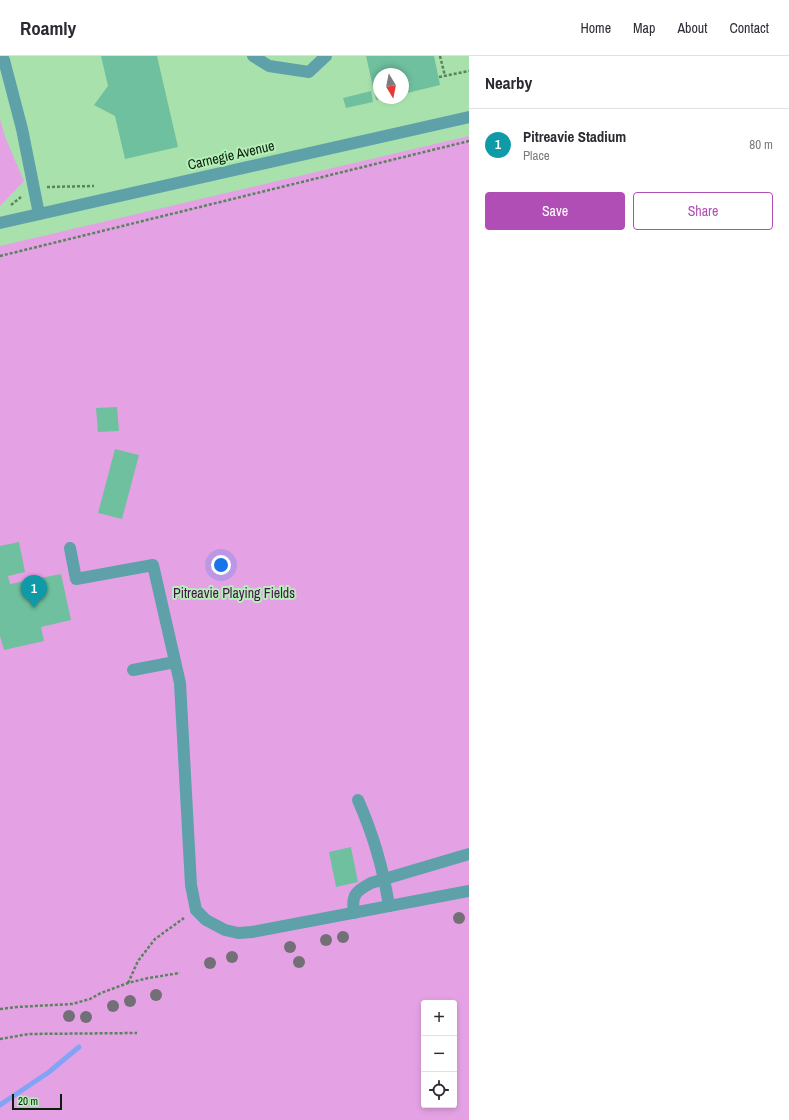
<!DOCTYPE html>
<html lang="en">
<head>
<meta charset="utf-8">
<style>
  body { margin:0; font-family:"Archivo Narrow",sans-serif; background:#f2f2f3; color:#2b2b33 }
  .controls { position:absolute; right:12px; bottom:12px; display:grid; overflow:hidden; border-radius:4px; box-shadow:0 2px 6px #0003 }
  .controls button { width:36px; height:36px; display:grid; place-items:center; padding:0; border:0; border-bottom:1px solid #e1e1e2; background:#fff; color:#2b2b33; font:20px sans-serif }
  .compass { position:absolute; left:373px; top:12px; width:36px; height:36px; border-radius:50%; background:#fff; box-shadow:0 2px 6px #0003; rotate:170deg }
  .scale { position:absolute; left:12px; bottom:10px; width:50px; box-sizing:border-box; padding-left:4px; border:2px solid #0a200d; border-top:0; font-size:11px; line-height:14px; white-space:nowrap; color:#0a200d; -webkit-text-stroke:3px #b5eeb8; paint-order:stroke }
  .you { position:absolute; left:221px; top:509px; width:14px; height:14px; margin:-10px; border:3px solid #fff; border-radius:50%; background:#1a73e8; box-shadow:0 0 0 6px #1a73e833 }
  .badge { display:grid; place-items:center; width:26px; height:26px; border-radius:50%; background:#b14eb5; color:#fff; font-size:13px; font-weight:700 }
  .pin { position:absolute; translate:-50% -33px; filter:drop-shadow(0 1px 2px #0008) }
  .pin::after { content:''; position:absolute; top:21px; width:14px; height:12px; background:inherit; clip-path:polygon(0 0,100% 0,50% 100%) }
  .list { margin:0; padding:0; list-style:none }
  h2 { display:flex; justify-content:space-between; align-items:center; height:52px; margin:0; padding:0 16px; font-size:17px }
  h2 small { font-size:13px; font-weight:400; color:#7c7c81 }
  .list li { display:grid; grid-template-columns:26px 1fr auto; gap:12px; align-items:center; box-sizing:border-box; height:72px; padding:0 16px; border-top:1px solid #e1e1e2 }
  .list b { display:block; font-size:15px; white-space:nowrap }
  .list p { margin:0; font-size:13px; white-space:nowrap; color:#7c7c81 }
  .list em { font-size:13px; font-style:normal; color:#7c7c81 }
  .actions { display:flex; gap:8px; padding:12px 16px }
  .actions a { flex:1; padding:9px 0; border:1px solid #b14eb5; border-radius:4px; text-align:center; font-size:14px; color:#b14eb5 }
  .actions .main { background:#b14eb5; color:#fff }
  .icon { flex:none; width:22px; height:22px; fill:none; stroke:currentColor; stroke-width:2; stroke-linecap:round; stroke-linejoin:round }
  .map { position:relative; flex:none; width:469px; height:1064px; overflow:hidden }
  header { display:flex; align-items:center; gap:24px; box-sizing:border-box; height:56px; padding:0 20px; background:#fff; border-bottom:1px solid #e1e1e2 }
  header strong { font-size:19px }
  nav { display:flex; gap:22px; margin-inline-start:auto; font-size:14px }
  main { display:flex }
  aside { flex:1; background:#fff }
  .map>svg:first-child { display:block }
  .green { fill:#e4a2e5; fill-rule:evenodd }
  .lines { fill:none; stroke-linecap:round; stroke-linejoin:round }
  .stream { stroke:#83a4f5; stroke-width:5 }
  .building { fill:#6fc09f }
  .path { stroke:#5a825d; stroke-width:2.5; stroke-dasharray:3 2; stroke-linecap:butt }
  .minor { stroke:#5ea1a9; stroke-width:12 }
  .tree { fill:#736f76 }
  .labels { text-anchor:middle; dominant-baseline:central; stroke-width:4; stroke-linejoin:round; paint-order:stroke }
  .street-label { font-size:14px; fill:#0a200d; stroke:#b5eeb8 }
  .park-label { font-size:14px; fill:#471149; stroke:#b5eeb8 }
</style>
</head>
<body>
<header>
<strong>Roamly</strong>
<nav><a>Home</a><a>Map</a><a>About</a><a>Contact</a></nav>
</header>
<main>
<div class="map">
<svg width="469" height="1064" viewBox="0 0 469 1064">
  <rect width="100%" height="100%" fill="#a8e1ac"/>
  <g class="green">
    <path d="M 0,63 L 5,81 L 24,125 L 0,150 Z"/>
    <path d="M 469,80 L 469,1064 L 0,1064 L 0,190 ZM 424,947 L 454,947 L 454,1049 L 424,1049 Z"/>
  </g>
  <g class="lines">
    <path class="stream" d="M 0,1049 L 49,1016 L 79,991"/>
  </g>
  <g class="building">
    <path d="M 101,0 L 157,0 L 178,91 L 125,103 L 115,60 L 94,49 L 108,30 Z"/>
    <path d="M 366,0 L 434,0 L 440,29 L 403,38 L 403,18 L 379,18 L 379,42 L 384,43 L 376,44 Z"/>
    <path d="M 371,35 L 373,46 L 346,52 L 343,42 Z"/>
    <path d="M 117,351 L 119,375 L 98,376 L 96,352 Z"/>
    <path d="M 115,393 L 139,399 L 122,463 L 98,457 Z"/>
    <path d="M 19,486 L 25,516 L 8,520 L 10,528 L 61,518 L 71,564 L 41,571 L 44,585 L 4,594 L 0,580 L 0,490 Z"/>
    <path d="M 351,791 L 358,826 L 336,831 L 329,796 Z"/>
  </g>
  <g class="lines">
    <g class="path">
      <path d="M 440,0 L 445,20"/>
      <path d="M 439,21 L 469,15"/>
      <path d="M 47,131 L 94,130"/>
      <path d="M 11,149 L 21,141"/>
      <path d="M 0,200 L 469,85"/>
      <path d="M 128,927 L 138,905 L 155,883 L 184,862"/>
      <path d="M 0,953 L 17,951 L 72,948 L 90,943 L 101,937 L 128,927 L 148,922 L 180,917"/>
      <path d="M 0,983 L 29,978 L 137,977"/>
    </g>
    <g class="minor">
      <path d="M 253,0 L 269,10 L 309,16 L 326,0"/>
      <path d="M 4,4 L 22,73 L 39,158"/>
      <path d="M 0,167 L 469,61"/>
      <path d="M 70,492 L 76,523 L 153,509 L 180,627 L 191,829 L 196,854 L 206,864 L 225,874 L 238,877 L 252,876 L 469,835"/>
      <path d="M 133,614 L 175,606"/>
      <path d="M 358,744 C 374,780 383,811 389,850"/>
      <path d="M 354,857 C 351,839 356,835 371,827 L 469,798"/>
    </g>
  </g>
  <g class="tree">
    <circle cx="459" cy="862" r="6"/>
    <circle cx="343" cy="881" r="6"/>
    <circle cx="326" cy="884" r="6"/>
    <circle cx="290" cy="891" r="6"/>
    <circle cx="232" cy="901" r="6"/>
    <circle cx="299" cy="906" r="6"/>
    <circle cx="210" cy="907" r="6"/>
    <circle cx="156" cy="939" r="6"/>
    <circle cx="130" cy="945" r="6"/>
    <circle cx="113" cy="950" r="6"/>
    <circle cx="69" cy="960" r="6"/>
    <circle cx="86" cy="961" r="6"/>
  </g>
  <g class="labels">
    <g class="street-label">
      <text transform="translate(231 99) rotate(-13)">Carnegie Avenue</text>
    </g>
    <g class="park-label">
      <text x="234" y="537">Pitreavie Playing Fields</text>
    </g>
  </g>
</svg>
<div class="controls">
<button>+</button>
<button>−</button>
<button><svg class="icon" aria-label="locate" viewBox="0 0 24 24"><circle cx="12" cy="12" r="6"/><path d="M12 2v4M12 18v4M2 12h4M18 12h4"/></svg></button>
</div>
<svg class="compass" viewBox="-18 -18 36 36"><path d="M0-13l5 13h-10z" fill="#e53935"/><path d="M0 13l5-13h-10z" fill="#7c7c81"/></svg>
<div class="scale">20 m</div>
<div class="you"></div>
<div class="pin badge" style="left:34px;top:552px;background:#0f9aa8">1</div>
</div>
<aside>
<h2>Nearby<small></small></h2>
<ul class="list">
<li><span class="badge" style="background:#0f9aa8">1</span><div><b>Pitreavie Stadium</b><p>Place</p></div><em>80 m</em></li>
</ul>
<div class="actions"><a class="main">Save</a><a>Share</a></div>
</aside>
</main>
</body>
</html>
